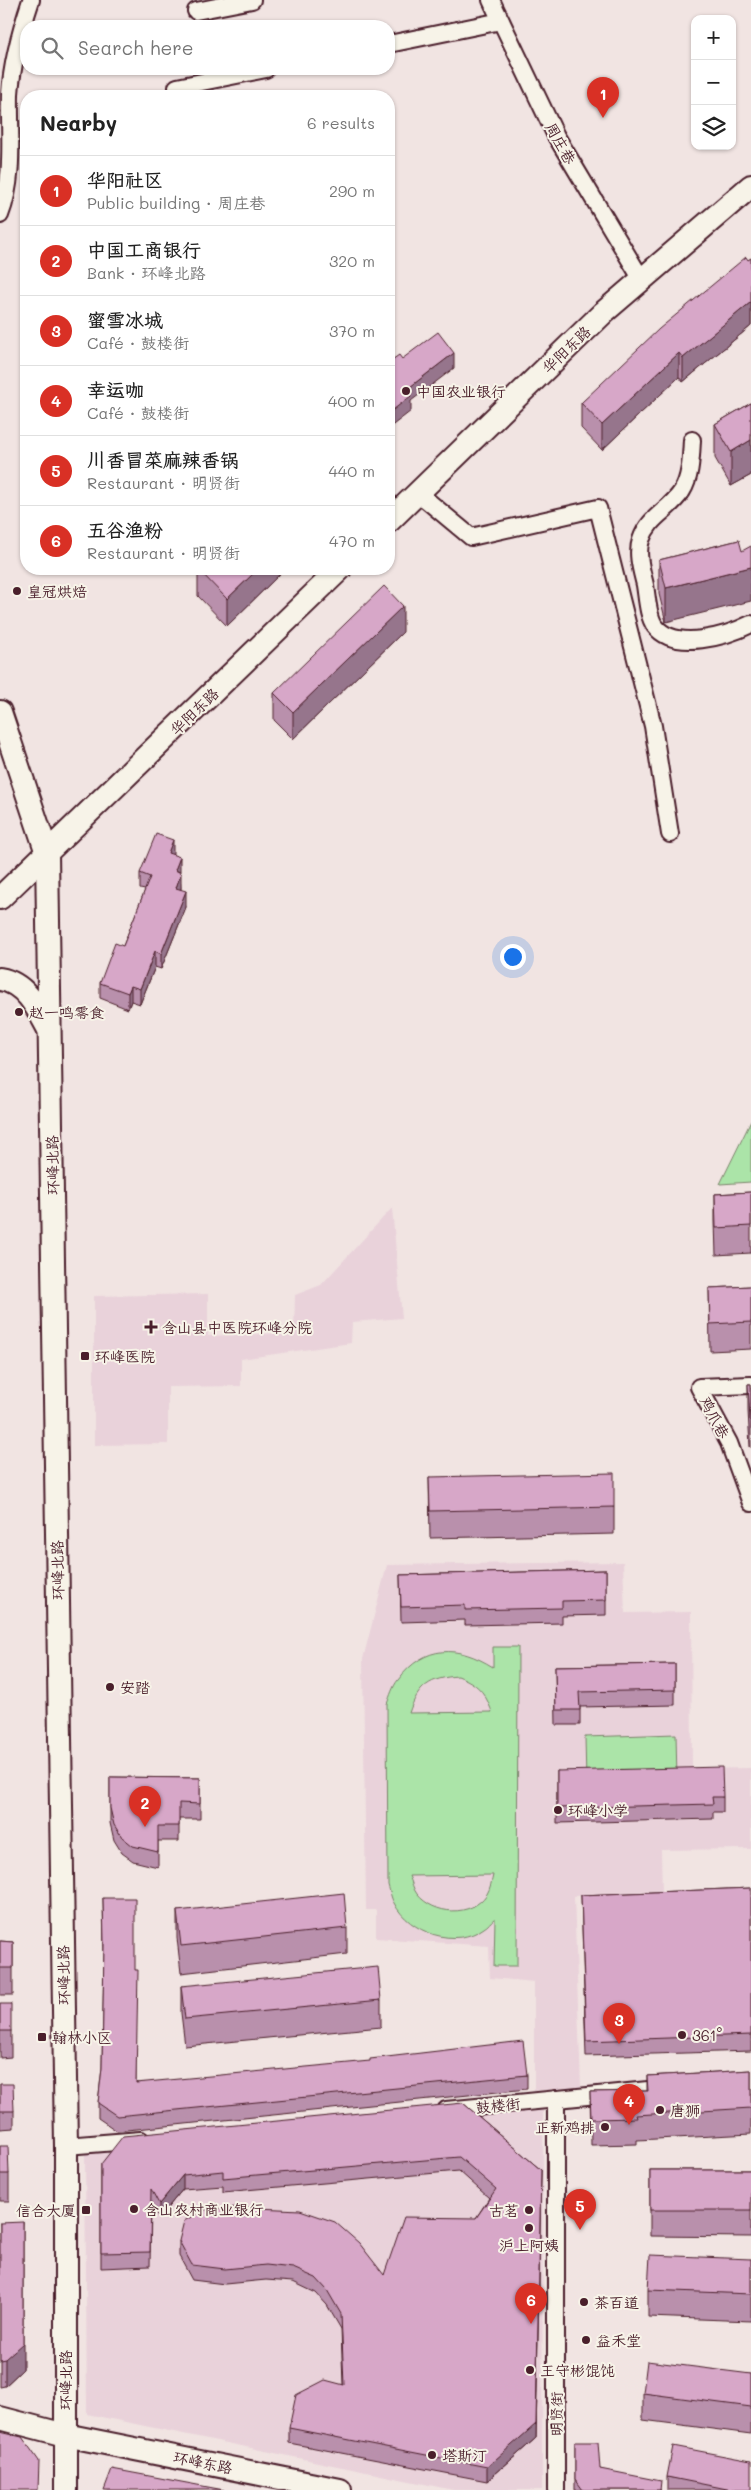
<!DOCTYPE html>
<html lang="en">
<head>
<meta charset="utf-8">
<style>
  body { margin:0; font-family:Mali,"LXGW WenKai TC",sans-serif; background:#f6f6f6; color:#222 }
  .controls { position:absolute; right:15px; top:15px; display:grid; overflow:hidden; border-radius:10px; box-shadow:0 1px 4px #0004 }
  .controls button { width:45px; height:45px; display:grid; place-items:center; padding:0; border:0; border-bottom:1px solid #e0e0e0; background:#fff; color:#222; font:25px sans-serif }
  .you { position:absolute; left:512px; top:956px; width:18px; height:18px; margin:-12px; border:4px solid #fff; border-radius:50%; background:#1a73e8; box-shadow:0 0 0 8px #1a73e833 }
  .badge { display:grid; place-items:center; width:32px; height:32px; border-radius:50%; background:#d93025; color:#fff; font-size:16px; font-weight:700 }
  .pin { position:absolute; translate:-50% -41px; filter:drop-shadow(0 1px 2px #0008) }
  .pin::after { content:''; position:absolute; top:26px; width:18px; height:15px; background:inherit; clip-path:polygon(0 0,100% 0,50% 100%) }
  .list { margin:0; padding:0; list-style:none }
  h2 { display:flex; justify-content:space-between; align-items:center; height:65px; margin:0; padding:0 20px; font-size:21px }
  h2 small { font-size:16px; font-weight:400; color:#767676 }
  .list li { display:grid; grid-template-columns:32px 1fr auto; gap:15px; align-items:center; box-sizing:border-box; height:70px; padding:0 20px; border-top:1px solid #e0e0e0 }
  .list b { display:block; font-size:19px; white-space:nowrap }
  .list p { margin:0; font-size:16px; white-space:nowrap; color:#767676 }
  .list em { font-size:16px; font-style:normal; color:#767676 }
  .icon { flex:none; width:28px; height:28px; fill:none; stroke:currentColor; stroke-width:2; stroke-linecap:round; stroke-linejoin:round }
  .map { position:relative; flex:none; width:751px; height:2490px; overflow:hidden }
  .search { position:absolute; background:#fff; box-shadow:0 1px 4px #0004; left:20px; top:20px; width:375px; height:55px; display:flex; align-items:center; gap:12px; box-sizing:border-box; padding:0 18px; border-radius:20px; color:#767676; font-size:19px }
  .panel { position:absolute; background:#fff; box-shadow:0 1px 4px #0004; left:20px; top:90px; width:375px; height:485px; border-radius:20px }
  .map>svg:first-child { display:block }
  .built { fill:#e9d2da }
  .green { fill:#abe4a8; stroke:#7a826a; fill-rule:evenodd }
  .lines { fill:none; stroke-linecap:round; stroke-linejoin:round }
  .minor-casing { stroke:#4a1f2b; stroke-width:20 }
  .secondary-casing { stroke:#4a1f2b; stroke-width:26 }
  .minor { stroke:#f7f3e8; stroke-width:16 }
  .secondary { stroke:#f7f3e8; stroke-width:22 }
  .wall { fill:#b990ac; stroke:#4a1f2b }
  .shaded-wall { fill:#96758c; stroke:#4a1f2b }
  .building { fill:#d7a7c8; stroke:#4a1f2b }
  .poi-dot { fill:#4a1f2b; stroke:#f7f3e8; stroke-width:2 }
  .labels { text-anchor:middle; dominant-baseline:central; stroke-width:4; stroke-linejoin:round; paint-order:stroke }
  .street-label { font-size:15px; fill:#4a1f2b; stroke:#f7f3e8 }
  .poi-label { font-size:15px; fill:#4a1f2b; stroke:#f7f3e8; text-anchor:start }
</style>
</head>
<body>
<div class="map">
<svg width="751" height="2490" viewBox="0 0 751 2490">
  <rect width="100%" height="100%" fill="#f1e4e2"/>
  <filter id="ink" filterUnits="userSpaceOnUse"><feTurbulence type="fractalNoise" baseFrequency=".02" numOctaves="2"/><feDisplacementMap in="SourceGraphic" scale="10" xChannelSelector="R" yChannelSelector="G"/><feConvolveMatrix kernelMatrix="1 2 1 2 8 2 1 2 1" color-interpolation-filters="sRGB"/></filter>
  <g filter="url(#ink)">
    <g class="built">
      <path d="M 392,1208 L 402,1318 L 352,1322 L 351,1343 L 241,1359 L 241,1386 L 168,1387 L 168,1444 L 94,1445 L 94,1296 L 208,1294 L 208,1336 L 294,1333 L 295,1295 L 321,1285 Z"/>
      <path d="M 623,1562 L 625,1613 L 691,1612 L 692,1769 L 751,1768 L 751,1849 L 661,1850 L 662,1893 L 574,1896 L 581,2087 L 534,2091 L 534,1982 L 490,1978 L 489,1946 L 376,1938 L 376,1910 L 366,1910 L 363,1659 L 387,1565 Z"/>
      <path d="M 543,2105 L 542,2490 L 453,2490 L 87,2414 L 85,2152 Z"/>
    </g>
    <g class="green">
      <path d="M 751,1121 L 751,1182 L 720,1184 Z"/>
      <path d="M 493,1647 L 518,1647 L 517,1966 L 494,1966 L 495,1918 C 491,1921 488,1926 484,1928 C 456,1949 409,1933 394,1903 C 391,1898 390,1891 388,1885 L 387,1704 C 390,1696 393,1686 398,1680 C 425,1644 458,1645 493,1667 ZM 458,1676 C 478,1684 485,1692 492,1712 L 409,1713 C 418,1686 430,1678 458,1676 ZM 493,1875 C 492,1880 490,1889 487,1894 C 471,1918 434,1915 417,1894 C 413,1889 412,1882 409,1876 Z"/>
      <path d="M 676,1734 L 677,1780 L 586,1782 L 585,1737 Z"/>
    </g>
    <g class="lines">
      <g class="minor-casing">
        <g id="minor">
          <path d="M 491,0 L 556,136 L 642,280"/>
          <path d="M 196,11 L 252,0"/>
          <path d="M 389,44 L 501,21"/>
          <path d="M 177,87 L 266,69"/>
          <path d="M 0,215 C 15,177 9,134 10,94 C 12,62 21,30 31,0"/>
          <path d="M 692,440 C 691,456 691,477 682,491 C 669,511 649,516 641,540 C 636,554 642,572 645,585 C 647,597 648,617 655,626 C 675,652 727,636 751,624"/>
          <path d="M 418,493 L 471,537 L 598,508 L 653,726 L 670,834"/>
          <path d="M 751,1385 L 699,1387 L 729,1443 L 751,1503"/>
          <path d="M 556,2099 L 556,2490"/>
          <path d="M 446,2110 L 668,2088"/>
          <path d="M 66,2146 L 141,2140"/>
        </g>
      </g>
      <g class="secondary-casing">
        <g id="secondary">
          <path d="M 389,521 L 604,312 L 751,186"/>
          <path d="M 0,712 L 47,853 L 66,2146 L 66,2490"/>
          <path d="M 0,898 L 340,569"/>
          <path d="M 0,979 C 25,983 37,1007 48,1028"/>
          <path d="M 0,2418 L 65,2435 L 340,2490"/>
        </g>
      </g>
      <use href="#minor" class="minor"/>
      <use href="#secondary" class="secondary"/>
    </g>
    <g class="wall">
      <path d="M 751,258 L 751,326 L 683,382 L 679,377 L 602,450 L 581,428 L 581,403 Z"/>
      <path d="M 751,403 L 751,475 L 731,486 L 715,458 L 715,424 Z"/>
      <path d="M 739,540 L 666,622 L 659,594 L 659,560 Z"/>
      <path d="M 198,569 L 283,569 L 283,571 L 227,626 L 198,596 Z"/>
      <path d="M 403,632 L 293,739 L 274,720 L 274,693 Z"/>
      <path d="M 173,854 L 180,873 L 181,890 L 186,907 L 161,969 L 155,967 L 140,1004 L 131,1001 L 128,1009 L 100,998 L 100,983 L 123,946 L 145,890 L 140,889 L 140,873 Z"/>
      <path d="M 751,1192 L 751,1253 L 716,1255 L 715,1221 L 715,1194 Z"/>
      <path d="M 751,1286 L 751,1349 L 710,1351 L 709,1288 Z"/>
      <path d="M 748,1384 L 751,1384 L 751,1447 L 750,1447 L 748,1411 Z"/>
      <path d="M 429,1477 L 614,1507 L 614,1534 L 430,1538 Z"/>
      <path d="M 606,1570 L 606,1615 L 562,1616 L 562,1623 L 465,1625 L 465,1620 L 401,1622 L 400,1575 Z"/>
      <path d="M 675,1664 L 675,1705 L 580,1707 L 580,1725 L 556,1725 L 555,1666 Z"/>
      <path d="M 557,1771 L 723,1797 L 723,1812 L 713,1812 L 713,1819 L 557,1823 Z"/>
      <path d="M 110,1777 L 200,1778 L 200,1819 L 179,1819 L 179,1841 L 158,1841 L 158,1867 L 133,1861 L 122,1853 L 114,1840 L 110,1823 Z"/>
      <path d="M 751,1888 L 751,2051 L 586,2056 L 581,1895 Z"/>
      <path d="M 103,1898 L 135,1970 L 136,2083 L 527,2075 L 527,2089 L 117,2131 L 98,2118 L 98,2103 L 102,2068 L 104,1954 Z"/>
      <path d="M 177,1911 L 347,1928 L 347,1954 L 181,1973 L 177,1938 Z"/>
      <path d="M 0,1941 L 13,1942 L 13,1995 L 0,1995 Z"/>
      <path d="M 181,1986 L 381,2000 L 381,2027 L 185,2046 L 181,2013 Z"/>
      <path d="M 0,2004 L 11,2031 L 11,2057 L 0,2058 Z"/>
      <path d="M 751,2070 L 751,2134 L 637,2140 L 637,2144 L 591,2145 L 590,2092 L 647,2091 L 647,2076 Z"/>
      <path d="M 0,2084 L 14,2111 L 14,2128 L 0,2129 Z"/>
      <path d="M 463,2103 L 541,2170 L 536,2438 L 487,2481 L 289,2443 L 289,2428 L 343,2385 L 341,2329 L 327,2305 L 316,2293 L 293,2282 L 266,2280 L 225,2284 L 192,2280 L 179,2256 L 179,2241 L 384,2275 L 476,2218 L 489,2198 L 459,2171 L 223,2192 L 223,2186 L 183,2189 L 159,2218 L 151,2204 L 150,2266 L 101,2268 L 101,2164 Z"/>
      <path d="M 0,2146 L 9,2174 L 9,2201 L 0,2201 Z"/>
      <path d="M 650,2170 L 751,2170 L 751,2237 L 650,2236 Z"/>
      <path d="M 0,2223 L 23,2369 L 5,2386 L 0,2387 Z"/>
      <path d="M 751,2259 L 751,2321 L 648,2317 L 648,2290 Z"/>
      <path d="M 751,2374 L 751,2434 L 643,2420 L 643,2393 Z"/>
      <path d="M 575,2442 L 600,2469 L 661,2490 L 575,2490 Z"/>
      <path d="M 667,2477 L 751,2490 L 667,2490 Z"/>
    </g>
    <g class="shaded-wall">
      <path d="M 751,302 L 751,326 L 683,382 L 683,358 Z"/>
      <path d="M 454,353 L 454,368 L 411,401 L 411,411 L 389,428 L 389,413 L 406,390 Z"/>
      <path d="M 679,353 L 679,377 L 602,450 L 602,425 Z"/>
      <path d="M 751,440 L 751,475 L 731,486 L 731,452 Z"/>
      <path d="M 751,567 L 751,601 L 666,622 L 666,588 Z"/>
      <path d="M 258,569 L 283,569 L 283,571 L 227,626 L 227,599 Z"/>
      <path d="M 403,606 L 403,632 L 293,739 L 293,712 Z"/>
      <path d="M 173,840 L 173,856 L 168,853 Z"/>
      <path d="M 180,857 L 180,872 L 175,870 Z"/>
      <path d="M 181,873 L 181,888 L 176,903 L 176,888 Z"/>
      <path d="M 186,891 L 186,907 L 161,969 L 161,954 Z"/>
      <path d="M 155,951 L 155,967 L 140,1004 L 140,989 Z"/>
      <path d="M 131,986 L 131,1001 L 128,1009 L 128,993 Z"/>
      <path d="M 541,2170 L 536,2438 L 487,2481 L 487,2467 Z"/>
      <path d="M 183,2175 L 183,2189 L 159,2218 L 159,2204 Z"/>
      <path d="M 23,2222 L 23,2369 L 5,2386 L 5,2359 Z"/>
    </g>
    <g class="building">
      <path d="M 746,257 L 748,260 L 751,258 L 751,302 L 683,358 L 679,353 L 602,425 L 581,403 L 659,329 Z"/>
      <path d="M 438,332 L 454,353 L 406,390 L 411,396 L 389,413 L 389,362 L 399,355 L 402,359 Z"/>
      <path d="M 751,403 L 751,440 L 731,452 L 715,424 Z"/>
      <path d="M 739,540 L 742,551 L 751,546 L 751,567 L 666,588 L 659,560 Z"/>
      <path d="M 198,569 L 258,569 L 227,599 Z"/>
      <path d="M 384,586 L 403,606 L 293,712 L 274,693 Z"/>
      <path d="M 156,834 L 173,840 L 168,853 L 180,857 L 175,870 L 181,873 L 176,888 L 186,891 L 161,954 L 155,951 L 140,989 L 131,986 L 128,993 L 100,983 L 115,943 L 123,946 L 150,877 L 140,873 Z"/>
      <path d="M 751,1192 L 751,1226 L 716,1228 L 715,1194 Z"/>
      <path d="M 751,1286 L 751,1322 L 710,1324 L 709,1288 Z"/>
      <path d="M 748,1384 L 751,1384 L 751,1420 L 750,1420 Z"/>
      <path d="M 614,1473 L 614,1507 L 430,1511 L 429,1477 Z"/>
      <path d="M 606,1570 L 606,1600 L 562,1601 L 562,1608 L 465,1610 L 465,1605 L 401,1607 L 400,1575 Z"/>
      <path d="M 675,1664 L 675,1690 L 579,1692 L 580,1710 L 556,1710 L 555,1666 Z"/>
      <path d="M 722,1767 L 723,1797 L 712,1797 L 713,1804 L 557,1808 L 557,1771 Z"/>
      <path d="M 110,1777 L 200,1778 L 200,1804 L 179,1803 L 179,1826 L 158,1826 L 158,1852 L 133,1846 L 122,1837 L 114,1825 L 110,1808 Z"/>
      <path d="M 751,1888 L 751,2035 L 586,2041 L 581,1895 Z"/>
      <path d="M 344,1893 L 347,1928 L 181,1946 L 177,1911 Z"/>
      <path d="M 103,1898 L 135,1898 L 135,1970 L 138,1970 L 136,2083 L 370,2061 L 370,2059 L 523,2041 L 527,2075 L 117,2116 L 98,2103 L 102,2068 L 104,1945 Z"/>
      <path d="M 0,1941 L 13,1942 L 13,1968 L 0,1968 Z"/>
      <path d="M 378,1967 L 381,2000 L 185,2019 L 181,1986 Z"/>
      <rect x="0" y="2004" width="11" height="27"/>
      <path d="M 751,2070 L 751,2108 L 636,2115 L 637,2118 L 591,2119 L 590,2092 L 648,2091 L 647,2076 Z"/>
      <path d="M 0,2084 L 13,2084 L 14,2111 L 0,2111 Z"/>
      <path d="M 463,2103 L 541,2170 L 536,2424 L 487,2467 L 289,2428 L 296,2395 L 325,2380 L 344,2385 L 341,2314 L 327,2290 L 316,2278 L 293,2268 L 266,2265 L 225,2269 L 192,2265 L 179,2241 L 184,2221 L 204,2210 L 237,2207 L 300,2210 L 335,2222 L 359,2243 L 384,2275 L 404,2217 L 476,2218 L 496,2189 L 459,2157 L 223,2178 L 223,2171 L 183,2175 L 159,2204 L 151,2189 L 150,2252 L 101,2253 L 101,2164 L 123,2136 Z"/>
      <path d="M 0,2146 L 8,2146 L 9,2174 L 0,2174 Z"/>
      <rect x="650" y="2170" width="101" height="40"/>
      <path d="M 23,2222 L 23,2343 L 5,2359 L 0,2360 L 0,2223 Z"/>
      <path d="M 650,2255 L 751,2259 L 751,2294 L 648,2290 Z"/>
      <path d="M 647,2361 L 751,2374 L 751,2407 L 643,2393 Z"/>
      <path d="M 0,2432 L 22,2437 L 39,2461 L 38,2490 L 0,2490 Z"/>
      <path d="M 575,2442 L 598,2442 L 600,2469 L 661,2481 L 660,2490 L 583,2490 L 575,2479 Z"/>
      <path d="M 673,2446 L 751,2461 L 751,2490 L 732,2490 L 667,2477 Z"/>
      <path d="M 112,2469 L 224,2490 L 104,2490 Z"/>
    </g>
  </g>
  <g class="poi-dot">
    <circle cx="406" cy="391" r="5"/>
    <circle cx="17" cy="591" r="5"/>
    <circle cx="19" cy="1012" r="5"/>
    <path d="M148.5 1319.5h5v5h5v5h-5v5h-5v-5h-5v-5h5z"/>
    <rect x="80" y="1351" width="10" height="10" rx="2.5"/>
    <circle cx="110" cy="1687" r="5"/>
    <circle cx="558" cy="1810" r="5"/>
    <circle cx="682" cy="2035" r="5"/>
    <rect x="37" y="2032" width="10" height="10" rx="2.5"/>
    <circle cx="660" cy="2110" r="5"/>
    <circle cx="605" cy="2127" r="5"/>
    <circle cx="134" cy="2209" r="5"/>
    <rect x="81" y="2205" width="10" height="10" rx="2.5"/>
    <circle cx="529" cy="2210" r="5"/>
    <circle cx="529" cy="2228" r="5"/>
    <circle cx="584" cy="2302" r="5"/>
    <circle cx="586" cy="2340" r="5"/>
    <circle cx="530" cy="2370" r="5"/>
    <circle cx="432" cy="2455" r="5"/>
  </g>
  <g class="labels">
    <g class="street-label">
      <text transform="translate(561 143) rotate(61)">周庄巷</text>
      <text transform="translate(566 349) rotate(-44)">华阳东路</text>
      <text transform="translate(194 711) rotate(-44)">华阳东路</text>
      <text transform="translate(52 1165) rotate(-91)">环峰北路</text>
      <text transform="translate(715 1417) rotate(62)">鸡爪巷</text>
      <text transform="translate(57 1570) rotate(-91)">环峰北路</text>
      <text transform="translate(63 1975) rotate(-91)">环峰北路</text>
      <text transform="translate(498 2105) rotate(-6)">鼓楼街</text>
      <text transform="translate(65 2380) rotate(-90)">环峰北路</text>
      <text transform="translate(556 2414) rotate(-90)">明贤街</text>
      <text transform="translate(203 2462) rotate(11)">环峰东路</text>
    </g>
    <g class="poi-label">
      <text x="416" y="391">中国农业银行</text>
      <text x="27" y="591">皇冠烘焙</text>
      <text x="29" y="1012">赵一鸣零食</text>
      <text x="162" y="1327">含山县中医院环峰分院</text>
      <text x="95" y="1356">环峰医院</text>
      <text x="120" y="1687">安踏</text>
      <text x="568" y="1810">环峰小学</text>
      <text x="692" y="2035">361°</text>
      <text x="52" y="2037">翰林小区</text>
      <text x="670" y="2110">唐狮</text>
      <text x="595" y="2127" text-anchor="end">正新鸡排</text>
      <text x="144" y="2209">含山农村商业银行</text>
      <text x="76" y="2210" text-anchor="end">信合大厦</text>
      <text x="519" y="2210" text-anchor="end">古茗</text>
      <text x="529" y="2245" text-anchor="middle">沪上阿姨</text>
      <text x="594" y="2302">茶百道</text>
      <text x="596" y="2340">益禾堂</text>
      <text x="540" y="2370">王守彬馄饨</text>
      <text x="442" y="2455">塔斯汀</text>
    </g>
  </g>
</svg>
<div class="controls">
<button>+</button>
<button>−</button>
<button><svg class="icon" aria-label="layers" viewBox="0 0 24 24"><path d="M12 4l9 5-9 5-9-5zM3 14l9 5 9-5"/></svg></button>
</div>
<div class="you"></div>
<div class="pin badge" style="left:603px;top:118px">1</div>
<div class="pin badge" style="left:145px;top:1827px">2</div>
<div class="pin badge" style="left:619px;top:2044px">3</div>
<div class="pin badge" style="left:629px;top:2125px">4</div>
<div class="pin badge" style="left:580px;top:2230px">5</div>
<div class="pin badge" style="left:531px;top:2324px">6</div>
<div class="search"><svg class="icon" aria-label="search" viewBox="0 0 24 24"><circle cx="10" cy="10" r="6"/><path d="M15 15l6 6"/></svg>Search here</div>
<section class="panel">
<h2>Nearby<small>6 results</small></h2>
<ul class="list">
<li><span class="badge">1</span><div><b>华阳社区</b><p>Public building · 周庄巷</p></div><em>290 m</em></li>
<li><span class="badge">2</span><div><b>中国工商银行</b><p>Bank · 环峰北路</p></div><em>320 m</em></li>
<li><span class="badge">3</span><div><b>蜜雪冰城</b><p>Café · 鼓楼街</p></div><em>370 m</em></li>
<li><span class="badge">4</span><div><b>幸运咖</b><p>Café · 鼓楼街</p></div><em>400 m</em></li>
<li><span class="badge">5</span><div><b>川香冒菜麻辣香锅</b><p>Restaurant · 明贤街</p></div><em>440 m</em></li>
<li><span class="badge">6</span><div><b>五谷渔粉</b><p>Restaurant · 明贤街</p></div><em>470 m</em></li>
</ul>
</section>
</div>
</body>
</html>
